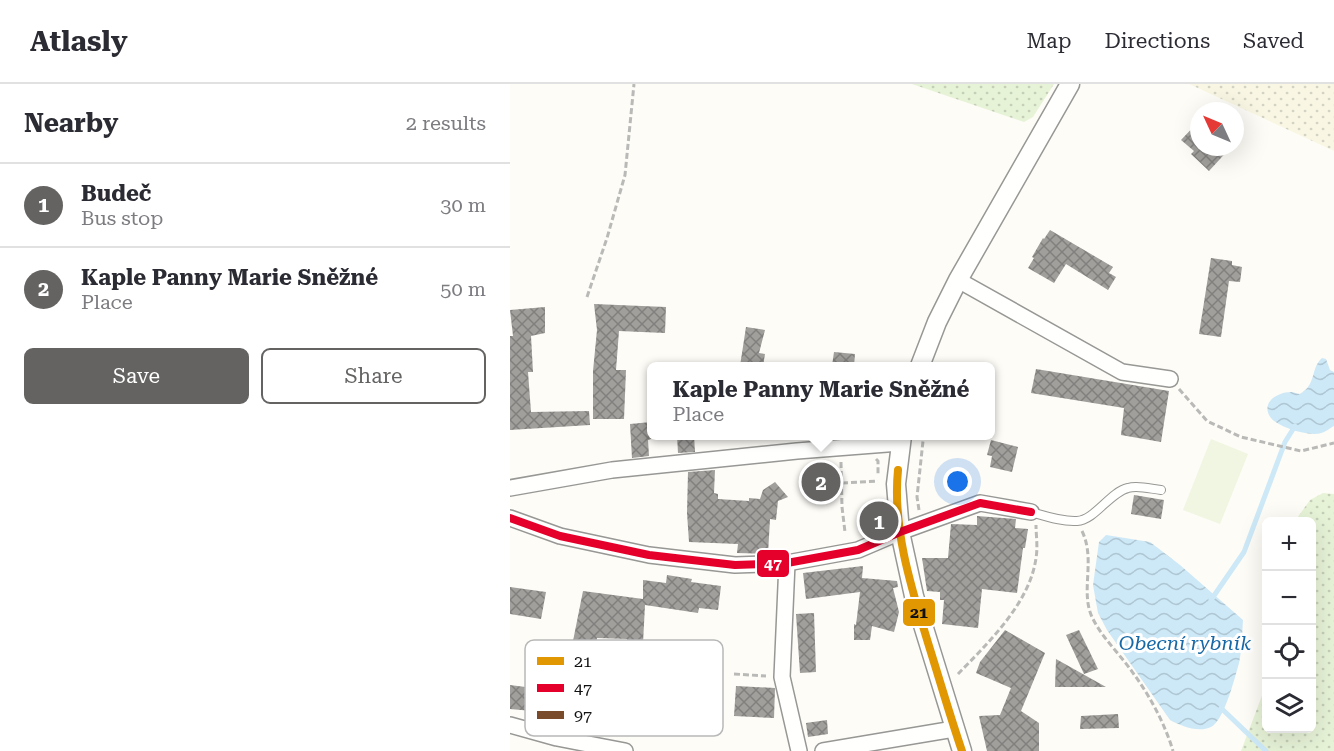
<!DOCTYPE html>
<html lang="en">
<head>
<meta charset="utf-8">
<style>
  body { margin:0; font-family:"Roboto Serif",serif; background:#f7f7f7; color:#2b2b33 }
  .controls { position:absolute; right:18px; bottom:18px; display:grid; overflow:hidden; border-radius:9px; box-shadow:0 6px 24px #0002 }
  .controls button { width:54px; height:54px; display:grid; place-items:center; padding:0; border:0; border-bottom:2px solid #e1e1e2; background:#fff; color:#2b2b33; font:30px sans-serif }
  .compass { position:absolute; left:680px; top:18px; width:54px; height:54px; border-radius:50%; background:#fff; box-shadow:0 6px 24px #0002; rotate:314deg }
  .you { position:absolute; left:448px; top:398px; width:21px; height:21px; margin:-15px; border:4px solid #fff; border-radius:50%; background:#1a73e8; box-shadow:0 0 0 9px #1a73e833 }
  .badge { display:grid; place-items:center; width:39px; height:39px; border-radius:50%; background:#646362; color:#fff; font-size:20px; font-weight:700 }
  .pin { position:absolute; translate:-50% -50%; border:3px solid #fff; box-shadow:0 2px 6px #0006 }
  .popup { position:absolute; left:137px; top:278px; width:348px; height:78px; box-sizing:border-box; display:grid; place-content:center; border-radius:9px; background:#fff; filter:drop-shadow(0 2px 4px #0005); font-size:20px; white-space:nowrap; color:#7c7c81 }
  .popup b { font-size:22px; color:#2b2b33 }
  .popup::after { content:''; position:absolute; left:50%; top:100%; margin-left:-12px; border:12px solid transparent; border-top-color:#fff }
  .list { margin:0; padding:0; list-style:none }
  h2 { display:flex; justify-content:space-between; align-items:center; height:78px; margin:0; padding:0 24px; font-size:26px }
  h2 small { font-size:20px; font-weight:400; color:#7c7c81 }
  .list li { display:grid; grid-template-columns:39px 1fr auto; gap:18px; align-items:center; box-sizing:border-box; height:84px; padding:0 24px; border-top:2px solid #e1e1e2 }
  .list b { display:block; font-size:22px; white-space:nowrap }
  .list p { margin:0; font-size:20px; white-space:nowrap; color:#7c7c81 }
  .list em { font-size:20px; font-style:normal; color:#7c7c81 }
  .actions { display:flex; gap:12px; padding:18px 24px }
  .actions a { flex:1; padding:14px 0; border:2px solid #646362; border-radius:9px; text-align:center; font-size:21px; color:#646362 }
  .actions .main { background:#646362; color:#fff }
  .icon { flex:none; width:33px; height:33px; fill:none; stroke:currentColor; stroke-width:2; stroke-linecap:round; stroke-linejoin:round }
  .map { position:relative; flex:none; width:824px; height:667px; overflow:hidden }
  header { display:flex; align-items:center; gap:36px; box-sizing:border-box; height:84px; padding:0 30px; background:#fff; border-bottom:2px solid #e1e1e2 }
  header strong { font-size:28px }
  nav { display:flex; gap:33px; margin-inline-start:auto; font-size:21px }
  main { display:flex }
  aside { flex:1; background:#fff }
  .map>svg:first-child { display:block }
  .farmland { fill:url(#farmland-dots) }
  .grass { fill:url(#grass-dots) }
  .pitch { fill:#f0f6e1 }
  .water { fill:url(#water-waves) }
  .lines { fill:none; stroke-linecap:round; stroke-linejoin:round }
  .stream { stroke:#cde8f7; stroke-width:5 }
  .building { fill:url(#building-cross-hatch) }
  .service-casing { stroke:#979795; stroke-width:10 }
  .minor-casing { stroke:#979795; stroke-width:18 }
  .tertiary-casing { stroke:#979795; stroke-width:21 }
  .path { stroke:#b9b9b8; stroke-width:3; stroke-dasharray:6 3; stroke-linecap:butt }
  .service { stroke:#fffffe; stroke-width:8 }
  .minor { stroke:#fffffe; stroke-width:15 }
  .tertiary { stroke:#fffffe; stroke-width:18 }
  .bus-1-casing { stroke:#fff; stroke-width:12 }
  .bus-2-casing { stroke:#fff; stroke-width:12 }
  .bus-1 { stroke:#e09702; stroke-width:8 }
  .bus-2 { stroke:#e4002b; stroke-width:8 }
  .labels { text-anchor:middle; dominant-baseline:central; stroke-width:6; stroke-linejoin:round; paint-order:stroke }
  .water-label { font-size:20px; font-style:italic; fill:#1768a6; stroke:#fff }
  .key { fill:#fff; stroke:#b8b8b8; stroke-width:1.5 }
  .key-label { font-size:16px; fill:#111 }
  .line-badge { stroke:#fff; stroke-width:2 }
  .badge-label { font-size:16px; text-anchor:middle; font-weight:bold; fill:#fff }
  .pale-badge-label { font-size:16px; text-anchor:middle; font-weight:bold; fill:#111 }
</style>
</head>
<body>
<header>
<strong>Atlasly</strong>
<nav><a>Map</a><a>Directions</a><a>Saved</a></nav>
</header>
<main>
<aside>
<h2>Nearby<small>2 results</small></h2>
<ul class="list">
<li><span class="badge">1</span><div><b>Budeč</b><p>Bus stop</p></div><em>30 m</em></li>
<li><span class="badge">2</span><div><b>Kaple Panny Marie Sněžné</b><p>Place</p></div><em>50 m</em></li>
</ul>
<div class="actions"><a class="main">Save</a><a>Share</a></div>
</aside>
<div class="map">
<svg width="824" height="667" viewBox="0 0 824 667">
  <defs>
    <pattern id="farmland-dots" width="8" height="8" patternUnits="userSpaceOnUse" patternTransform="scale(1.5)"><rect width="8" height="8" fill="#f9f7e4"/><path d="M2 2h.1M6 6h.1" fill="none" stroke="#d4d3c3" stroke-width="1.8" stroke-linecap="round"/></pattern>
    <pattern id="grass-dots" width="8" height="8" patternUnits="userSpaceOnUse" patternTransform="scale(1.5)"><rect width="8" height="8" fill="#e7f3d7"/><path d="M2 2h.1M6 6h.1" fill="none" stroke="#c5cfb8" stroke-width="1.8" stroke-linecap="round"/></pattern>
    <pattern id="water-waves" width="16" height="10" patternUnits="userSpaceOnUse" patternTransform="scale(1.5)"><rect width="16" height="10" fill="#cde8f7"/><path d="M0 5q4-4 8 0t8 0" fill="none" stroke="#afc6d3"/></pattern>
    <pattern id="building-cross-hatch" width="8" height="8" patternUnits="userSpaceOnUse" patternTransform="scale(1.5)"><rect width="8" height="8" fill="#a19f9c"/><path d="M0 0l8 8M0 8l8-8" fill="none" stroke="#82807e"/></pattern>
  </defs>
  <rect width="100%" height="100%" fill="#fdfcf7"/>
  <path class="farmland" d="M 679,0 L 824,0 L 824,67 Z"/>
  <g class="grass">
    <path d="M 402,0 L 544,0 L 523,33 L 514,38 Z"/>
    <path d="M 813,409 L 824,410 L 824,667 L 731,667 L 756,601 L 756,644 L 802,644 L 802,438 L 785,437 L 800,416 Z"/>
  </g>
  <path class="pitch" d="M 701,355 L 738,370 L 710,440 L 673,426 Z"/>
  <g class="water">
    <path d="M 812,274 L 816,275 L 820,286 L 824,288 L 824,342 C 820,344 816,348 811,349 C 800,353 764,343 759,331 C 752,317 769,308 781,308 C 784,308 787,310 790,310 C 807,300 800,285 812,274 Z"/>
    <path d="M 596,451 L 640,458 L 670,481 L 733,536 C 732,550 732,565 729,579 C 725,593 714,637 701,643 C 688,649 671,642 660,636 L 597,546 L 588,529 L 583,501 L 589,458 Z"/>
  </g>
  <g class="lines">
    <g class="stream">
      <path d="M 701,516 L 734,468 L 775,358 L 785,342"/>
      <path d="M 711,624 L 756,667"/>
    </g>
  </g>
  <g class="building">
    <path d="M 689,37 L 689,63 L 721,63 L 699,87 L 681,70 L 684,67 L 671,56 Z"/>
    <path d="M 540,146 L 603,183 L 599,189 L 606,193 L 598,206 L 556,180 L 544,199 L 518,184 L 524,174 L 522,173 L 533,154 L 534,155 Z"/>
    <path d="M 701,174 L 722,177 L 722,181 L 732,183 L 730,198 L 719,197 L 711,253 L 689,250 Z"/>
    <path d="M 84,220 L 156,223 L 155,249 L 109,247 L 106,286 L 116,286 L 114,335 L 83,335 L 83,287 L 87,246 Z"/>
    <path d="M 35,223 L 35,249 L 21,252 L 23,288 L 18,288 L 21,328 L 79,327 L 80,341 L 0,346 L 0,252 L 3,252 L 0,226 Z"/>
    <path d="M 236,243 L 255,246 L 249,269 L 255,270 L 253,282 L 230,282 Z"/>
    <path d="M 324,268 L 345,270 L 344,282 L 322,282 Z"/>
    <path d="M 526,285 L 659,307 L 651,358 L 611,351 L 614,324 L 521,309 Z"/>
    <path d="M 141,338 L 141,355 L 138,356 L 139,372 L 122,374 L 120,340 Z"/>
    <path d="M 167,351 L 184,351 L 185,368 L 168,369 Z"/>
    <path d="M 481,356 L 508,363 L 502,388 L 480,383 L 482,372 L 477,371 Z"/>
    <path d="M 205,386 L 204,409 L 208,410 L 208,415 L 239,417 L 239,414 L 250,415 L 253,406 L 265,398 L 278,413 L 268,417 L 266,436 L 260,435 L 258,470 L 227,469 L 228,460 L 179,458 L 177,429 L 178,388 Z"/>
    <path d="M 305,386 L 308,388 L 329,388 L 329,409 L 308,409 L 305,411 L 301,409 L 293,409 L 293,393 L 296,393 L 296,388 L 301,388 Z"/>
    <path d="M 624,411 L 654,416 L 651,435 L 621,430 Z"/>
    <path d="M 467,432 L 506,435 L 505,444 L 518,445 L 515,464 L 513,464 L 507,509 L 472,505 L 468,544 L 432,540 L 434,516 L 430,516 L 430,508 L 417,507 L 412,474 L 438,474 L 441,440 L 467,441 Z"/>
    <path d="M 353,482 L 352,494 L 387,497 L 388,503 L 383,504 L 389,528 L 384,548 L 362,542 L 360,556 L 344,556 L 344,540 L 346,541 L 350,508 L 296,515 L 293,489 Z"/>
    <path d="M 157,491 L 182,495 L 181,498 L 211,502 L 208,526 L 189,524 L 188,529 L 135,521 L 133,559 L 117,559 L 117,555 L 87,554 L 81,581 L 59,577 L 73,507 L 133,515 L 133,496 L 156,499 Z"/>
    <path d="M 0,503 L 36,508 L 31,535 L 0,530 Z"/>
    <path d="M 304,529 L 306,588 L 290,589 L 286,530 Z"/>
    <path d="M 495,546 L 535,569 L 511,627 L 529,639 L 529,667 L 477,667 L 469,632 L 490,631 L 501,604 L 466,589 L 470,578 Z"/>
    <path d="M 569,546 L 588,585 L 574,590 L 556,551 Z"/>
    <path d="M 546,575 L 596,603 L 545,603 Z"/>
    <path d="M 0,601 L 46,607 L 44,629 L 0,625 Z"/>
    <path d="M 226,602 L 265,604 L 264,634 L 224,632 Z"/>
    <path d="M 608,630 L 609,644 L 570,645 L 571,632 Z"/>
    <path d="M 98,634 L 127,634 L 127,650 L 98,649 Z"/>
    <path d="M 317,636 L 318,650 L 298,653 L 296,639 Z"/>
  </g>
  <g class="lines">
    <g class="service-casing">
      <path id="service" d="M 521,428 C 535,432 552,438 567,437 C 585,436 600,408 618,404 C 628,401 641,405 651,406"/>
    </g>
    <g class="minor-casing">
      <g id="minor">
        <path d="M 448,196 L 612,288 L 660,295"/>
        <path d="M 0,404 L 102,386 L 287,367 L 390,359"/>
        <path d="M 0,434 L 50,452 L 139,471 L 225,481 L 277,479 L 348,466 L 390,448 L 470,419 L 521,428"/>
        <path d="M 277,479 L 272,593 L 289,667"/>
        <path d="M 0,641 L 47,654 L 115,667"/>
        <path d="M 313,667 L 444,645"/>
      </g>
    </g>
    <g class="tertiary-casing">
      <g id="tertiary">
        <path d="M 410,282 L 427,238 L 448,196 L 560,0"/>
        <path d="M 392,352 L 386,400 L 390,448 L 404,512 L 452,667"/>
      </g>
    </g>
    <g class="path">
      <path d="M 77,213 L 97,154 L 115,91 L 124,0"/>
      <path d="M 669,305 L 697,337 L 731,353 L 791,367 L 824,359"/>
      <path d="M 366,375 L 368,377 L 368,392"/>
      <path d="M 331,378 L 332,423 L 335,448"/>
      <path d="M 332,399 L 368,397"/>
      <path d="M 368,417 L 368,430"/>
      <path d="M 409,426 L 407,413 L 413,357"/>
      <path d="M 572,447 C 586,476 570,507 582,533 C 592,554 610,570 623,589 C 640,612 655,640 663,667"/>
      <path d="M 224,590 L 256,592"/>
      <path d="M 448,590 C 478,559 520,519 526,474 C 528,463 526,451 526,441"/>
    </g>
    <use href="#service" class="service"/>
    <use href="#minor" class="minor"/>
    <use href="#tertiary" class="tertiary"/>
    <g class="bus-1-casing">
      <path id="bus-1" d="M 388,386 C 382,445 402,506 419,562 C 430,597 440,632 452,667"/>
    </g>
    <g class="bus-2-casing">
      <path id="bus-2" d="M 0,434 L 50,452 L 139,471 L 225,481 L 277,479 L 348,466 L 390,448 L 470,419 L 521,428"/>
    </g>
    <use href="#bus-1" class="bus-1"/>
    <use href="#bus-2" class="bus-2"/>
  </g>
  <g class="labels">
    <g class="water-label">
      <text x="675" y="559">Obecní rybník</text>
    </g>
  </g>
  <rect x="15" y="556" width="198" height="96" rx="9" class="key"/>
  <rect x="27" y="573" width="27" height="8" fill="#e09702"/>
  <rect x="27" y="600" width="27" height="8" fill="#e4002b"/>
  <rect x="27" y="627" width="27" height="8" fill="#7a4b2a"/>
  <g class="key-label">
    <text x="64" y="583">21</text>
    <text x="64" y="610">47</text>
    <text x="64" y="637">97</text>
  </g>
  <g class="line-badge">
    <rect x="246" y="465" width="34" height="29" rx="6" fill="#e4002b"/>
    <rect x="392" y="514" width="34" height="29" rx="6" fill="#e09702"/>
  </g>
  <g class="badge-label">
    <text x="263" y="485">47</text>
  </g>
  <g class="pale-badge-label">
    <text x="409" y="534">21</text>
  </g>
</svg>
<div class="controls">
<button>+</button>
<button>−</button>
<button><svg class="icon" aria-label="locate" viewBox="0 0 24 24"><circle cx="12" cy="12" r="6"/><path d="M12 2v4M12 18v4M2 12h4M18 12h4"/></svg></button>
<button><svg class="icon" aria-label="layers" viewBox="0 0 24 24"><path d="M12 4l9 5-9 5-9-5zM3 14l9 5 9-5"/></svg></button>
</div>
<svg class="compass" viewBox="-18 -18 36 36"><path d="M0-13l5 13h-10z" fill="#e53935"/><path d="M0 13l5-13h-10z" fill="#7c7c81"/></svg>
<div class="you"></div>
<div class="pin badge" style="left:369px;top:437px">1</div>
<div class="pin badge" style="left:311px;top:398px">2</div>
<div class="popup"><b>Kaple Panny Marie Sněžné</b>Place</div>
</div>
</main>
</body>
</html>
